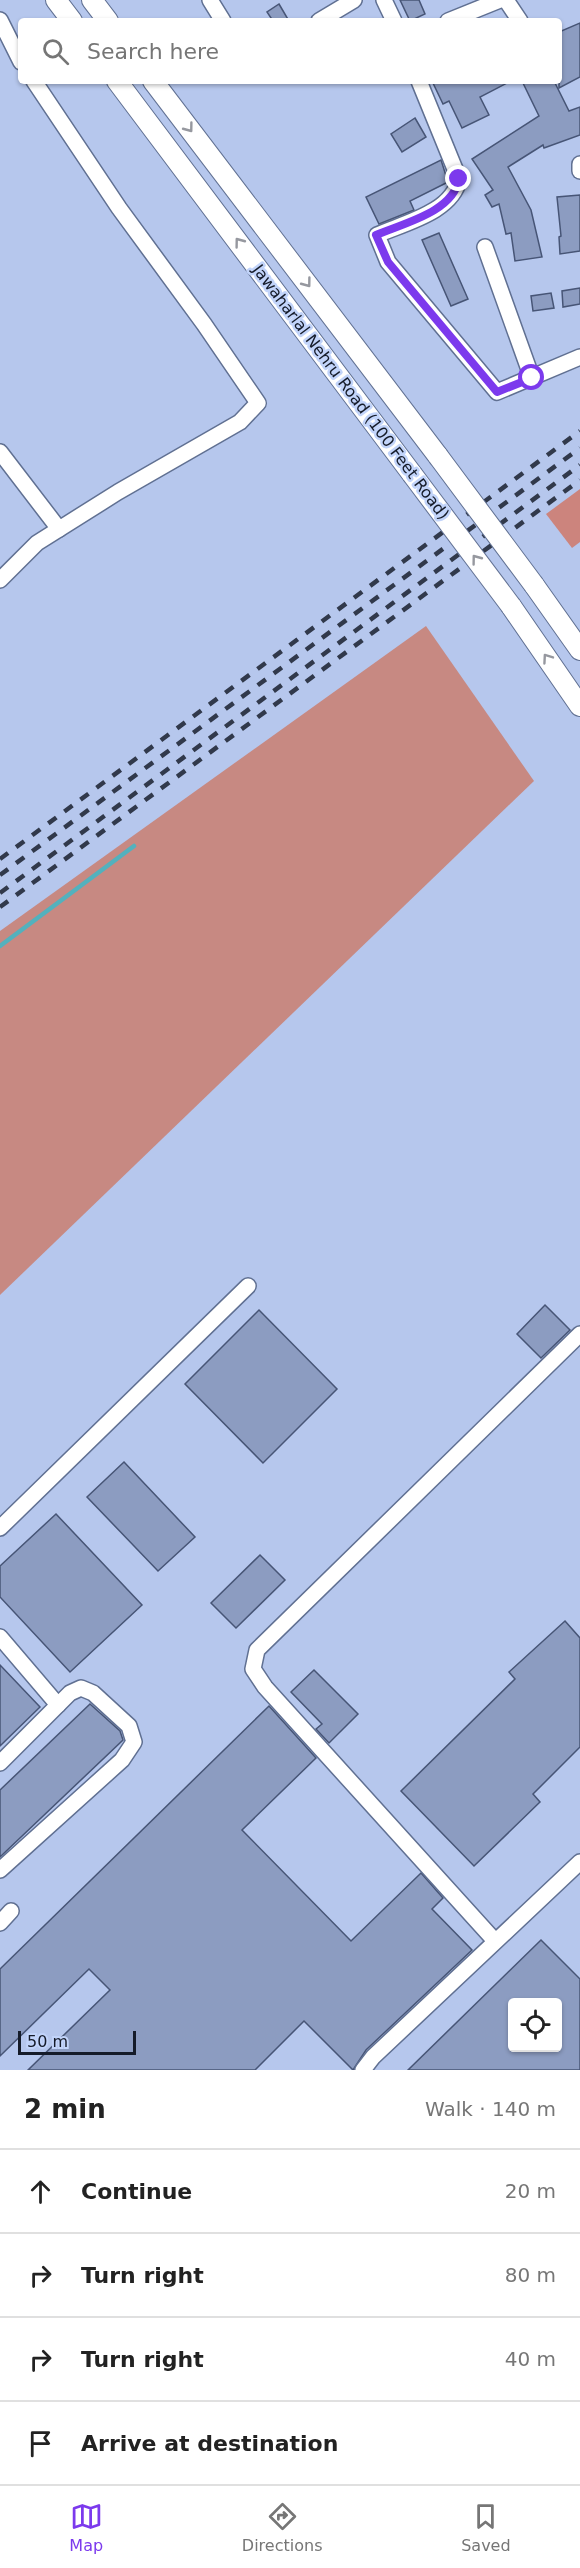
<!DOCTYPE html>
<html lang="en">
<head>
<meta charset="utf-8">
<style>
  body { margin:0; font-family:"DejaVu Sans",sans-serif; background:#f6f6f6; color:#222 }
  .controls { position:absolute; right:18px; bottom:18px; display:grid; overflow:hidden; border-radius:6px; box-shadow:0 2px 4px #0004 }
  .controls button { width:54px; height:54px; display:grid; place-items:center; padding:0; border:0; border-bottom:2px solid #e0e0e0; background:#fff; color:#222; font:30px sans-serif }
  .scale { position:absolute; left:18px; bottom:15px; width:118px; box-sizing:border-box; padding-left:6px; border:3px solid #151b29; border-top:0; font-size:16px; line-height:21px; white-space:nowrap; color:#151b29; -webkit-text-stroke:4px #c2d4fa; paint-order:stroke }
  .stop { position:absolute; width:18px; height:18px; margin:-14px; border:4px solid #7c3aed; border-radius:50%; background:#fff }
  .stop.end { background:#7c3aed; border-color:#fff; box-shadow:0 2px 6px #0008 }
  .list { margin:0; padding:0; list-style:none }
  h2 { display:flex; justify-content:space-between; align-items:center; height:78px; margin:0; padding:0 24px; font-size:26px }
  h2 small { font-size:20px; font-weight:400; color:#767676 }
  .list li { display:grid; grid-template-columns:39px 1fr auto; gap:18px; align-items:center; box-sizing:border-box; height:84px; padding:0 24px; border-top:2px solid #e0e0e0 }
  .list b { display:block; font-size:22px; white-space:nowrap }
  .list em { font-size:20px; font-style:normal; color:#767676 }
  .icon { flex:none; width:33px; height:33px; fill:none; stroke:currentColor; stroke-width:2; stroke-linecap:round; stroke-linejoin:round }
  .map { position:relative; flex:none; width:580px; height:2070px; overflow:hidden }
  .search { position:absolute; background:#fff; box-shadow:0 2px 4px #0004; left:18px; right:18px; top:18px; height:66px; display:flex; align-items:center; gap:15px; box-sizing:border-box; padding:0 21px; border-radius:6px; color:#767676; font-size:22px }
  .sheet { height:414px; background:#fff }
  nav { display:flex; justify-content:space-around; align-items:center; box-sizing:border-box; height:84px; border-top:2px solid #e0e0e0; background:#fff; font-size:16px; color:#767676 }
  nav a { display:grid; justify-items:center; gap:3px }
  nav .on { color:#7c3aed }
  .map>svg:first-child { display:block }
  .green { fill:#c78982 }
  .forest { fill:#cc847d }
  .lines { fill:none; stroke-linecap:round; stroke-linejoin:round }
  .stream { stroke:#53b1bd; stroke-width:4.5 }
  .building { fill:#8c9cc1; stroke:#475576; stroke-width:1.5; fill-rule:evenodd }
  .minor-casing { stroke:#607092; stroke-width:18 }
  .major-casing { stroke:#607092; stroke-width:22 }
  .minor { stroke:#fff; stroke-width:15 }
  .major { stroke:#fff; stroke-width:20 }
  .rail { stroke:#31394b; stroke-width:4.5; stroke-dasharray:10 10; stroke-linecap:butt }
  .major-bridge-casing { stroke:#607092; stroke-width:22; stroke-linecap:butt }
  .major-bridge { stroke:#fff; stroke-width:20 }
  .oneway { stroke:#96989f }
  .route { stroke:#7c3aed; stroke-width:8 }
  .labels { text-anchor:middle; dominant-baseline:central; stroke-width:5; stroke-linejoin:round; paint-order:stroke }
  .street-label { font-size:16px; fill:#151b29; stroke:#c2d4fa }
</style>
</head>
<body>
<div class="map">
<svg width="580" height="2070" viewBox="0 0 580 2070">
  <rect width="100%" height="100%" fill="#b6c7ed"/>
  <path class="green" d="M 426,626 L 534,781 L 0,1295 L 0,931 Z"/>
  <path class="forest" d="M 580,489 L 580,542 L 572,548 L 546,514 Z"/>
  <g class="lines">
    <path class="stream" d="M 0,946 L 134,846"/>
  </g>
  <g class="building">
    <path d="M 400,0 L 419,0 L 425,14 L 410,21 Z"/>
    <path d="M 279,4 L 289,21 L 273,21 L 267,12 Z"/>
    <path d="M 580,23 L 580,77 L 559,88 L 559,32 Z"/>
    <path d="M 432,81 L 511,81 L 480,97 L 489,115 L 462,128 L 449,101 L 443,104 Z"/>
    <path d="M 522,81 L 554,81 L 569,111 L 580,107 L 580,135 L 544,148 L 543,145 L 508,167 L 531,210 L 542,257 L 515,261 L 511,233 L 506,234 L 499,204 L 492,207 L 485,195 L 493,190 L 472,159 L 539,116 Z"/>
    <path d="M 415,118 L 426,137 L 402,152 L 391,134 Z"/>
    <path d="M 441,160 L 448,182 L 410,201 L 414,210 L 379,224 L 366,197 Z"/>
    <path d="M 580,195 L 580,251 L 560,254 L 559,237 L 561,236 L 557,197 Z"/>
    <path d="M 439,233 L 468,299 L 451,306 L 422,240 Z"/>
    <path d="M 580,288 L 580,304 L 563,307 L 562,291 Z"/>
    <path d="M 551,293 L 554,308 L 533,311 L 531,296 Z"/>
    <path d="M 545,1305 L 570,1330 L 541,1358 L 517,1334 Z"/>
    <path d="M 259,1310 L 337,1389 L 263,1463 L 185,1384 Z"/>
    <path d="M 124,1462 L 195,1537 L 158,1571 L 87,1497 Z"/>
    <path d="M 56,1514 L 142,1605 L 70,1672 L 0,1597 L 0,1566 Z"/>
    <path d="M 260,1555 L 285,1580 L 236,1628 L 211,1603 Z"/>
    <path d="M 565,1621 L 580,1638 L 580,1747 L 533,1794 L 540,1802 L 474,1866 L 401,1791 L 515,1679 L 509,1672 Z"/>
    <path d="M 0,1665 L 40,1707 L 0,1746 Z"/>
    <path d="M 314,1670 L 358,1714 L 329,1743 L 316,1729 L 322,1724 L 291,1692 Z"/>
    <path d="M 90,1704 L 120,1731 L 123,1740 L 0,1857 L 0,1790 Z"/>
    <path d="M 269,1706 L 316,1758 L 242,1830 L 351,1941 L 421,1873 L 443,1898 L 432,1909 L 472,1950 L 366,2050 L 353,2070 L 304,2021 L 255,2070 L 28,2070 L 110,1990 L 89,1969 L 0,2056 L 0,1969 Z"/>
    <path d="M 541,1940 L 580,1979 L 580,2070 L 408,2070 ZM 513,2002 L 558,2002 L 558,2048 L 513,2048 Z"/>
  </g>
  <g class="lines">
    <g class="minor-casing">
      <g id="minor">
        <path d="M 210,0 L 223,21"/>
        <path d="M 384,0 L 394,21"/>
        <path d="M 506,0 L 520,21"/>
        <path d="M 0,20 L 21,62"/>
        <path d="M 319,21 L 354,0"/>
        <path d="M 448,21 L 500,0"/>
        <path d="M 419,81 L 459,179 C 453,212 404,223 377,235 L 388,262 L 497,392 L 580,357"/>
        <path d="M 580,164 L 580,171"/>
        <path d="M 485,247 L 532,378"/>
        <path d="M 0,452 L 59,529"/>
        <path d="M 0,580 L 37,543 L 118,492 L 240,422 L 258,403 L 204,324 L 119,208 L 34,81"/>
        <path d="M 0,1528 L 248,1286"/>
        <path d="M 0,1637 L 58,1705 L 0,1763"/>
        <path d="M 0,1870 L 122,1760 L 134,1742 L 129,1726 L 93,1693 L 81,1688 L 70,1693 L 58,1705"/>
        <path d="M 0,1923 L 11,1911"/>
        <path d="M 495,1941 L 265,1687 L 253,1669 L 257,1650 L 580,1334"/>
        <path d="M 363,2070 L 373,2057 L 580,1862"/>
      </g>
    </g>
    <g class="major-casing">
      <g id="major">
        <path d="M 56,0 L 72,21"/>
        <path d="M 92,0 L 108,21"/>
        <path d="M 117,81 L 412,474"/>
        <path d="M 153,81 L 438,456"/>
        <path d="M 534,585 L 580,650"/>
        <path d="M 511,606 L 580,706"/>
      </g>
    </g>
    <use href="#minor" class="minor"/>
    <use href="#major" class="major"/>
    <g class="rail">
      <path d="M 0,859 L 580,431"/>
      <path d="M 0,875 L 580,448"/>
      <path d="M 0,893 L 580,465"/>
      <path d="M 0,907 L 580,480"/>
    </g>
    <g class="major-bridge-casing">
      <g id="major-bridge">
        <path d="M 438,456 L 534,585"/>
        <path d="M 412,474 L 511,606"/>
      </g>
    </g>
    <use href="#major-bridge" class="major-bridge"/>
  </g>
  <defs><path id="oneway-chevron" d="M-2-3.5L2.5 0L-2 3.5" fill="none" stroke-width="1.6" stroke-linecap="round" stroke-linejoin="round" transform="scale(1.5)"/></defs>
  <g class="oneway">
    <use href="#oneway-chevron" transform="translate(189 128) rotate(53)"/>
    <use href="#oneway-chevron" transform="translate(239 242) rotate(-127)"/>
    <use href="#oneway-chevron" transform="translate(307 283) rotate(53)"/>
    <use href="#oneway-chevron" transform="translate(476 559) rotate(-127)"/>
    <use href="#oneway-chevron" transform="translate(547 658) rotate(-125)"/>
  </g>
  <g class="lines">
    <path class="route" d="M 459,179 C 453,212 404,223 376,235 L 388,262 L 497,392 L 532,378"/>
  </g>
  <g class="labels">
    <g class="street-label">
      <text transform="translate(351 392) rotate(53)">Jawaharlal Nehru Road (100 Feet Road)</text>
    </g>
  </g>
</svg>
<div class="controls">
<button><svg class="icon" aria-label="locate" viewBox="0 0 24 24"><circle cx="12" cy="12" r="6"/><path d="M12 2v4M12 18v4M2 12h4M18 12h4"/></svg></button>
</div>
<div class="scale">50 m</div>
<div class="stop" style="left:532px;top:378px"></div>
<div class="stop end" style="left:459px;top:179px"></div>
<div class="search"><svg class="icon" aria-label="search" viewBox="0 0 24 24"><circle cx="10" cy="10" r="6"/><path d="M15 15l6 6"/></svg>Search here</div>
</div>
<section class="sheet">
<h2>2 min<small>Walk · 140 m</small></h2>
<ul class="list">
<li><svg class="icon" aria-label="ahead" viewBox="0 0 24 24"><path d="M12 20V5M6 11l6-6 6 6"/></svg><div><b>Continue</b></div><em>20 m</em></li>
<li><svg class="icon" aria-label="right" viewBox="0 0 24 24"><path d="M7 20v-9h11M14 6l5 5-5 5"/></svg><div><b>Turn right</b></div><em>80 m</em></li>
<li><svg class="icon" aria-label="right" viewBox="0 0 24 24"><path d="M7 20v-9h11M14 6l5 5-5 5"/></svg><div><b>Turn right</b></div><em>40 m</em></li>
<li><svg class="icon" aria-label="arrive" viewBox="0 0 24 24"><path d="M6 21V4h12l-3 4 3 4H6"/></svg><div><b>Arrive at destination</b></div></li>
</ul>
</section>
<nav>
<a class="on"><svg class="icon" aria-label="map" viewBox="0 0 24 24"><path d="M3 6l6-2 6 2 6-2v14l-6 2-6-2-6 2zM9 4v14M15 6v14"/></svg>Map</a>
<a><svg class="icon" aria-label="directions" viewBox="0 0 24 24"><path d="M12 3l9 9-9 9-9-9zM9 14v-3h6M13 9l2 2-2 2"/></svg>Directions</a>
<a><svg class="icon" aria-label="saved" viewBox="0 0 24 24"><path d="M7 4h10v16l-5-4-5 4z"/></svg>Saved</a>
</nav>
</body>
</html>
